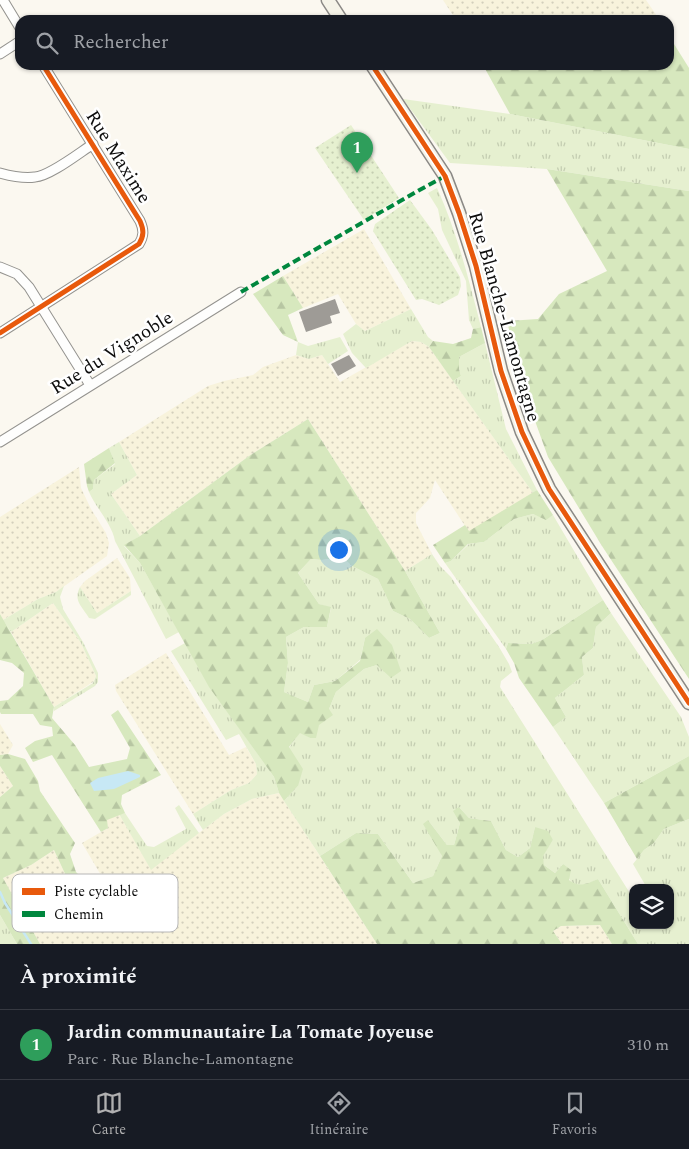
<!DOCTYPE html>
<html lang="fr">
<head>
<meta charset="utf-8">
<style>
  body { margin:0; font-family:Spectral,serif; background:#242831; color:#f1f3f6 }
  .controls { position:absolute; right:15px; bottom:15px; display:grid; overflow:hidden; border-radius:10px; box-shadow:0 1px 4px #0004 }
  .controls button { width:45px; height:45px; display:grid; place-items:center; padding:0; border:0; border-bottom:1px solid #363941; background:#171b24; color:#f1f3f6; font:25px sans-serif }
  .you { position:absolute; left:338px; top:549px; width:18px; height:18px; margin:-12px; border:4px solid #fff; border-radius:50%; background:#1a73e8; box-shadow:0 0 0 8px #1a73e833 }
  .badge { display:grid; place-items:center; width:32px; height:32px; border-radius:50%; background:#b0b0b1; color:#fff; font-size:16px; font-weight:700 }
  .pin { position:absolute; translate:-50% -41px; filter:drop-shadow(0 1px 2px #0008) }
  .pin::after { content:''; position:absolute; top:26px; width:18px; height:15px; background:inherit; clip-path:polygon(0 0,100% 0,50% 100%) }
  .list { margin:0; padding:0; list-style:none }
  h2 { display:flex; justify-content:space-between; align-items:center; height:65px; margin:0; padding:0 20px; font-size:21px }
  h2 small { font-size:16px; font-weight:400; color:#9ea1a6 }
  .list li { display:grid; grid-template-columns:32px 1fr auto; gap:15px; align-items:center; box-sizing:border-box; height:70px; padding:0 20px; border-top:1px solid #363941 }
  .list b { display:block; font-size:19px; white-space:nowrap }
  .list p { margin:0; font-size:16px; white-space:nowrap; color:#9ea1a6 }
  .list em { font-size:16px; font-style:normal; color:#9ea1a6 }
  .icon { flex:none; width:28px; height:28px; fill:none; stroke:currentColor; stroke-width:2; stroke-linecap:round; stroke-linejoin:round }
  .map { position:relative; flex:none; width:689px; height:944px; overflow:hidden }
  .search { position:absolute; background:#171b24; box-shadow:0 1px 4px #0004; left:15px; right:15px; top:15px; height:55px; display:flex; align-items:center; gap:12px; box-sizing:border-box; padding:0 18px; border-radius:15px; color:#9ea1a6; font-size:19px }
  .sheet { height:135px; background:#171b24 }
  nav { display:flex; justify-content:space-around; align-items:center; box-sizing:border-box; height:70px; border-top:1px solid #363941; background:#171b24; font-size:14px; color:#9ea1a6 }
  nav a { display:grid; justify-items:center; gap:2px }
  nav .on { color:#b0b0b1 }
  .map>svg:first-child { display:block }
  .farmland { fill:url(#farmland-dots) }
  .grass { fill:url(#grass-tufts) }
  .forest { fill:url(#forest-firs) }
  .park { fill:url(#park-dots) }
  .water { fill:#c7e8f5 }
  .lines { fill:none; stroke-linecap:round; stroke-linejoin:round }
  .stream { stroke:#c7e8f5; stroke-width:2.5 }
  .building { fill:#9e9b96 }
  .street-casing { stroke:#94938f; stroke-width:11 }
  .secondary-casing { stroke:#8b8986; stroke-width:15 }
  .street { stroke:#fefefd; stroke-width:9 }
  .secondary { stroke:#f5f3e8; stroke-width:12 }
  .quiet { stroke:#00873e; stroke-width:4; stroke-dasharray:8 4; stroke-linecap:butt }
  .cycleway-casing { stroke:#fff; stroke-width:8 }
  .cycleway { stroke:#e8590c; stroke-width:5 }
  .labels { text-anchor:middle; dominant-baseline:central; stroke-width:5; stroke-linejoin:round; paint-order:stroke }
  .street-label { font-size:19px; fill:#0d0d0d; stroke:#fff }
  .key { fill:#fff; stroke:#b6b6b6; stroke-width:1 }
  .key-label { font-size:14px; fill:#0d0d0d }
</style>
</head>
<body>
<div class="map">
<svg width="689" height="944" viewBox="0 0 689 944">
  <defs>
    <pattern id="farmland-dots" width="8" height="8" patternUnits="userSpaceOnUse" patternTransform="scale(1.25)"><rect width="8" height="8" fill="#f8f3dc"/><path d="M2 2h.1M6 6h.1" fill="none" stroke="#d3cfbc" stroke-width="1.8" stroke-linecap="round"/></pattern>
    <pattern id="grass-tufts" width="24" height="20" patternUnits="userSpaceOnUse" patternTransform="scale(1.25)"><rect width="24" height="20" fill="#e6f0d0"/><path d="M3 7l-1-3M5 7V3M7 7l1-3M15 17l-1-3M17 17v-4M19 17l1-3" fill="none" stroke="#c4cdb1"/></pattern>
    <pattern id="forest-firs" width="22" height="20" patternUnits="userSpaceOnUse" patternTransform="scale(1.25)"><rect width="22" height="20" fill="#d7e8be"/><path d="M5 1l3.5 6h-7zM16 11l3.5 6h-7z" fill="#b7c6a2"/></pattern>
    <pattern id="park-dots" width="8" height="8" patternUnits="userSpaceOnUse" patternTransform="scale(1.25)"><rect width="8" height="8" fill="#e6f0d0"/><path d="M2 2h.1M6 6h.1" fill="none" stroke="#c4cdb1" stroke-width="1.8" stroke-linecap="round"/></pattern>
  </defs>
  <rect width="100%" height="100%" fill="#fbf8f0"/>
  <g class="farmland">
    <path d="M 443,0 L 646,0 L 659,19 L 456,20 Z"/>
    <path d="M 364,229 L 411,309 L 365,331 L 356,324 L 338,294 L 303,308 L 283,276 Z"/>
    <path d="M 412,341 L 421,342 L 429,347 L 533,493 L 469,532 L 435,480 L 430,498 L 416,513 L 416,523 L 432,554 L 405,571 L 308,419 L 249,456 L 140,536 L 111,494 L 137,475 L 119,442 L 208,386 L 224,381 L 253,375 L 263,367 L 296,355 L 309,359 L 322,355 L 340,382 Z"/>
    <path d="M 79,467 L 81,488 L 91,509 L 106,533 L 109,543 L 107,556 L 56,592 L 38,599 L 3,620 L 0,614 L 0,517 Z"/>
    <path d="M 117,558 L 130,578 L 131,591 L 97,613 L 80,587 L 85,581 Z"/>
    <path d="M 53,603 L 81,643 L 96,676 L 93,682 L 54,707 L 11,632 Z"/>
    <path d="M 166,653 L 229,755 L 246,747 L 256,764 L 257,774 L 249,783 L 231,790 L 193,814 L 116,691 L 115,685 Z"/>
    <path d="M 0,724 L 13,745 L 8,754 L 0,755 Z"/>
    <path d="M 0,766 L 13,786 L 0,797 Z"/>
    <path d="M 279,793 L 377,944 L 40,944 L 3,878 L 31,865 L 54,850 L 67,878 L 84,892 L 89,904 L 97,906 L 94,890 L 105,882 L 82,843 L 108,828 L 106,820 L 119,814 L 151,869 L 224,814 L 252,799 Z"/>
    <path d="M 600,925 L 612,944 L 562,944 L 553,931 L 561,926 Z"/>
  </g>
  <g class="grass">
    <path d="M 403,99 L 510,114 L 689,149 L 689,191 L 547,169 L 450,163 Z"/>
    <path d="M 437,188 C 457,232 469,280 481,327 L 473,329 L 469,320 L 466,281 L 442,230 L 438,209 L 428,193 Z"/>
    <path d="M 411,309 L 428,337 L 433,341 L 429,347 L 421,342 L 412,341 L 366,368 L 352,353 L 343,334 L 356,324 L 365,331 Z"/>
    <path d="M 340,337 L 348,351 L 328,364 L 322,355 L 309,359 L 296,355 L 298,342 L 308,346 Z"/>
    <path d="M 485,343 L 506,429 L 537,490 L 533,493 L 453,381 L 461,376 L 459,369 L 459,357 Z"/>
    <path d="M 119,442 L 137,475 L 111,494 L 140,536 L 124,546 L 140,563 L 179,632 L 166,639 L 115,541 C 112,524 96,508 89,492 L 93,489 L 94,480 L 115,464 L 109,448 Z"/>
    <path d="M 533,514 L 546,519 L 553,515 L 603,600 L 542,640 L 531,644 L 508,643 L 506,649 L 445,563 L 451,561 L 469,544 L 484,542 L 514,519 Z"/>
    <path d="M 432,554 L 440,566 L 451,577 L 499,647 L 509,664 L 512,672 L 501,681 L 500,687 L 633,898 L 633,925 L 670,925 L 670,888 L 647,888 L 633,864 L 644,850 L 654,843 L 664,829 L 689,819 L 689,944 L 638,944 L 598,879 C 575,890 571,888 563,864 L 555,873 L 544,865 L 542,856 L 553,840 L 535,827 L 530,848 L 518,857 L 506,850 L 491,821 L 469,818 L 459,807 L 460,823 L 454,845 L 447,845 L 428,820 L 442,856 L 433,876 L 413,883 L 378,834 L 356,833 L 320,856 L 284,801 L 298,786 L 289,748 L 300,732 L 310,738 L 329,709 L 336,692 L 364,669 L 377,665 L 365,638 L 360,660 L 335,681 L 314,685 L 308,702 L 284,692 L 288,663 L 286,637 L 304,627 L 327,627 L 331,608 L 319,604 L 298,573 L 311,559 L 322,560 L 342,557 L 352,566 L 378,579 L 393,611 L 410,619 L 429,638 L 440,633 L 405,571 Z"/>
    <path d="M 64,586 L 60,597 L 63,609 L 83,642 L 98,673 L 98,682 L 95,686 L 54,711 L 54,707 L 93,683 L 96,676 L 81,643 L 53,603 L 11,632 L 3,620 L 38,599 L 56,592 Z"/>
    <path d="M 80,587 L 97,613 L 131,591 L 131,595 L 95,619 L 89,618 C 82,606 73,601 80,587 Z"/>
    <path d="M 611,613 L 681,717 L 689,737 L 689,756 L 604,803 L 553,727 L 566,717 L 555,698 L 584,675 L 582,657 L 593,648 L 596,627 Z"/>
    <path d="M 185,643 L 210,687 L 274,777 L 279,793 L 252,799 L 224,814 L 203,830 L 193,814 L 231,790 L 249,783 L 257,774 L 256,764 L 239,734 L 226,740 L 171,651 Z"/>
    <path d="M 179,805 L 199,833 L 151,870 L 119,814 L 125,813 L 147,846 L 154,847 L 186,829 L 175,808 Z"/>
    <path d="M 0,915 L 17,944 L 0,944 Z"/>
  </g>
  <g class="forest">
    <path d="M 669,36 L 689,68 L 689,149 L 510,114 L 483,65 L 669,65 Z"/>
    <path d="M 547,169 L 689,191 L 689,679 L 602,546 L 548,457 L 521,382 L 507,321 L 538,319 L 559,294 L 607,271 Z"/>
    <path d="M 283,276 L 303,308 L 288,315 L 298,342 L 283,335 L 253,294 Z"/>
    <path d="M 481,327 L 485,343 L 459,357 L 459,369 L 461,376 L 453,381 L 429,347 L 433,341 L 453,344 L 471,338 L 473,329 Z"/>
    <path d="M 308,419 L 405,571 L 440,633 L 429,638 L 410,619 L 393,611 L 378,579 L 352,566 L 342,557 L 322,560 L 311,559 L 298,573 L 319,604 L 331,607 L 327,627 L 304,627 L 286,637 L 288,663 L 284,692 L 308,702 L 314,685 L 335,681 L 360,661 L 365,638 L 377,629 L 392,645 L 401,671 L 391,678 L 377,665 L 364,669 L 336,692 L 329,709 L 333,715 L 319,725 L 316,738 L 310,738 L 300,733 L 289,747 L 303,769 L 298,786 L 284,801 L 279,793 L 274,777 L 209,687 L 140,563 L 124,545 L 140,536 L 249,456 Z"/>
    <path d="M 109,448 L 115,463 L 94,480 L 93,489 L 89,492 L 87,486 L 84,464 Z"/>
    <path d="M 537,490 L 553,515 L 546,520 L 533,514 L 514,519 L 484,542 L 468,544 L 451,561 L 445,563 L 433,545 L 465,525 L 469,531 Z"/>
    <path d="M 603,600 L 611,613 L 596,627 L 593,648 L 582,657 L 584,675 L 555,698 L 566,717 L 553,727 L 519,678 L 514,663 L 506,649 L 508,643 L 531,644 L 542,640 Z"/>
    <path d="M 0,614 L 54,707 L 52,718 L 75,745 L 89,767 L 127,759 L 130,748 L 111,715 L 118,710 L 161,775 L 122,795 L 121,804 L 125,813 L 107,820 L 108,828 L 101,832 L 52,755 L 33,762 L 25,748 L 35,741 L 53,736 L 52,727 L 40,725 L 33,714 L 1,714 L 0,712 L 0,701 L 8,700 L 23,686 L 24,673 L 12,663 L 0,660 Z"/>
    <path d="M 8,754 L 25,759 L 38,781 L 40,791 L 75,843 L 70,854 L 76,872 L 94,890 L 97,907 L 89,904 L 84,892 L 67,878 L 54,850 L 31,865 L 3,878 L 40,944 L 17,944 L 0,915 L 0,797 L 13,786 L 0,766 L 0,755 Z"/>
    <path d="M 689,756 L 689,819 L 664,829 L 654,843 L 644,850 L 637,859 L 604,803 Z"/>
    <path d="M 459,807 L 469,818 L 491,821 L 506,850 L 518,857 L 530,848 L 535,827 L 548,831 L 553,840 L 543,856 L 544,865 L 555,873 L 563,864 L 571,870 L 569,880 C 579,888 586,884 598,879 L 638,944 L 612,944 L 600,925 L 561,926 L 553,931 L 562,944 L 377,944 L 320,856 L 356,833 L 378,834 L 413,883 L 433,876 L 442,856 L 423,824 L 428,820 L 447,845 L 454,845 L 460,823 L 453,811 Z"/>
  </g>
  <g class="park">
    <path d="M 351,125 L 399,198 L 364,220 L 315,148 Z"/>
    <path d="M 410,200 L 432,230 L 460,277 L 461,286 L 458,295 L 439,305 L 422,299 L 416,300 L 373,231 L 375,224 Z"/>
  </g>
  <path class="water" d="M 128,771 L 140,775 L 140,777 L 114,789 L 94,791 L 90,783 L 98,778 Z"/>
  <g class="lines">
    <path class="stream" d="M 0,892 L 5,903 L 31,944"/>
  </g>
  <g class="building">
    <path d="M 335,299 L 340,313 L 330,316 L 332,323 L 306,332 L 299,312 Z"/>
    <path d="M 349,355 L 356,366 L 338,376 L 331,364 Z"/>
  </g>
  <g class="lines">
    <g class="street-casing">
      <g id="street">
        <path d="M 3,0 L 20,28"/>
        <path d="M 0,54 L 20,41"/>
        <path d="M 0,173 C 11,176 23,179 35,177 C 50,176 79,153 93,144"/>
        <path d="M 0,267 L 17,274 L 29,287 L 90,385"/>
        <path d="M 0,333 L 139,244 C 144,236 144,230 140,221 L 43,65"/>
        <path d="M 0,442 L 241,292"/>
      </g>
    </g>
    <g class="secondary-casing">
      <g id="secondary">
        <path d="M 328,0 L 341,20"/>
        <path d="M 372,65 L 445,176 L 459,213 L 476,266 L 501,371 L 522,432 L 549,489 L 689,703"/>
      </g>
    </g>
    <use href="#street" class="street"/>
    <use href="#secondary" class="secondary"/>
    <path class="quiet" d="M 241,292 L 416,192 L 445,176"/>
    <g class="cycleway-casing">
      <g id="cycleway">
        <path d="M 372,65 L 445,176 L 459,213 L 476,266 L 501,371 L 522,432 L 549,489 L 689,703"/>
        <path d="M 0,333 L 139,244 C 144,236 144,230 140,221 L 43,65"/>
      </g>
    </g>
    <use href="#cycleway" class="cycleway"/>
  </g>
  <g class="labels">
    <g class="street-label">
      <text transform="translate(118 157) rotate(58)">Rue Maxime</text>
      <text transform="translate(504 317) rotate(74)">Rue Blanche-Lamontagne</text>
      <text transform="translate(112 353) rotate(-32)">Rue du Vignoble</text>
    </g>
  </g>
  <rect x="12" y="874" width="166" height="58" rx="8" class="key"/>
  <rect x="22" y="888" width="23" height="7" fill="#e8590c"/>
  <rect x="22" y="911" width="23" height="6" fill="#00873e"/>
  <g class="key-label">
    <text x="54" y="896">Piste cyclable</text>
    <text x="54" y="919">Chemin</text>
  </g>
</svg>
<div class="controls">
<button><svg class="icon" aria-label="layers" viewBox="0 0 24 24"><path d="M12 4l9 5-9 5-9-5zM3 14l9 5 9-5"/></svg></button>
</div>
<div class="you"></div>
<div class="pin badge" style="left:357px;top:173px;background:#2e9e5b">1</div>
<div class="search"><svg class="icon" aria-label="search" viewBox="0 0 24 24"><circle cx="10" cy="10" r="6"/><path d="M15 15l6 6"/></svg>Rechercher</div>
</div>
<section class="sheet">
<h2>À proximité<small></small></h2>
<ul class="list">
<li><span class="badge" style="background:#2e9e5b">1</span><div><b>Jardin communautaire La Tomate Joyeuse</b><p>Parc · Rue Blanche-Lamontagne</p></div><em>310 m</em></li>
</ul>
</section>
<nav>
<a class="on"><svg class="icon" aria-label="map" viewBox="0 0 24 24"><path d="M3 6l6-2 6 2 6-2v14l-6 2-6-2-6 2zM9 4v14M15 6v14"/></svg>Carte</a>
<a><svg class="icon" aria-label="directions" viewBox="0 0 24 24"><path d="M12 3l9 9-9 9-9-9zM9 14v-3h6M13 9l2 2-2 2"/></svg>Itinéraire</a>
<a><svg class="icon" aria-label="saved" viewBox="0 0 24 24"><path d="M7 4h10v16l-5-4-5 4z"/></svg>Favoris</a>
</nav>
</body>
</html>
